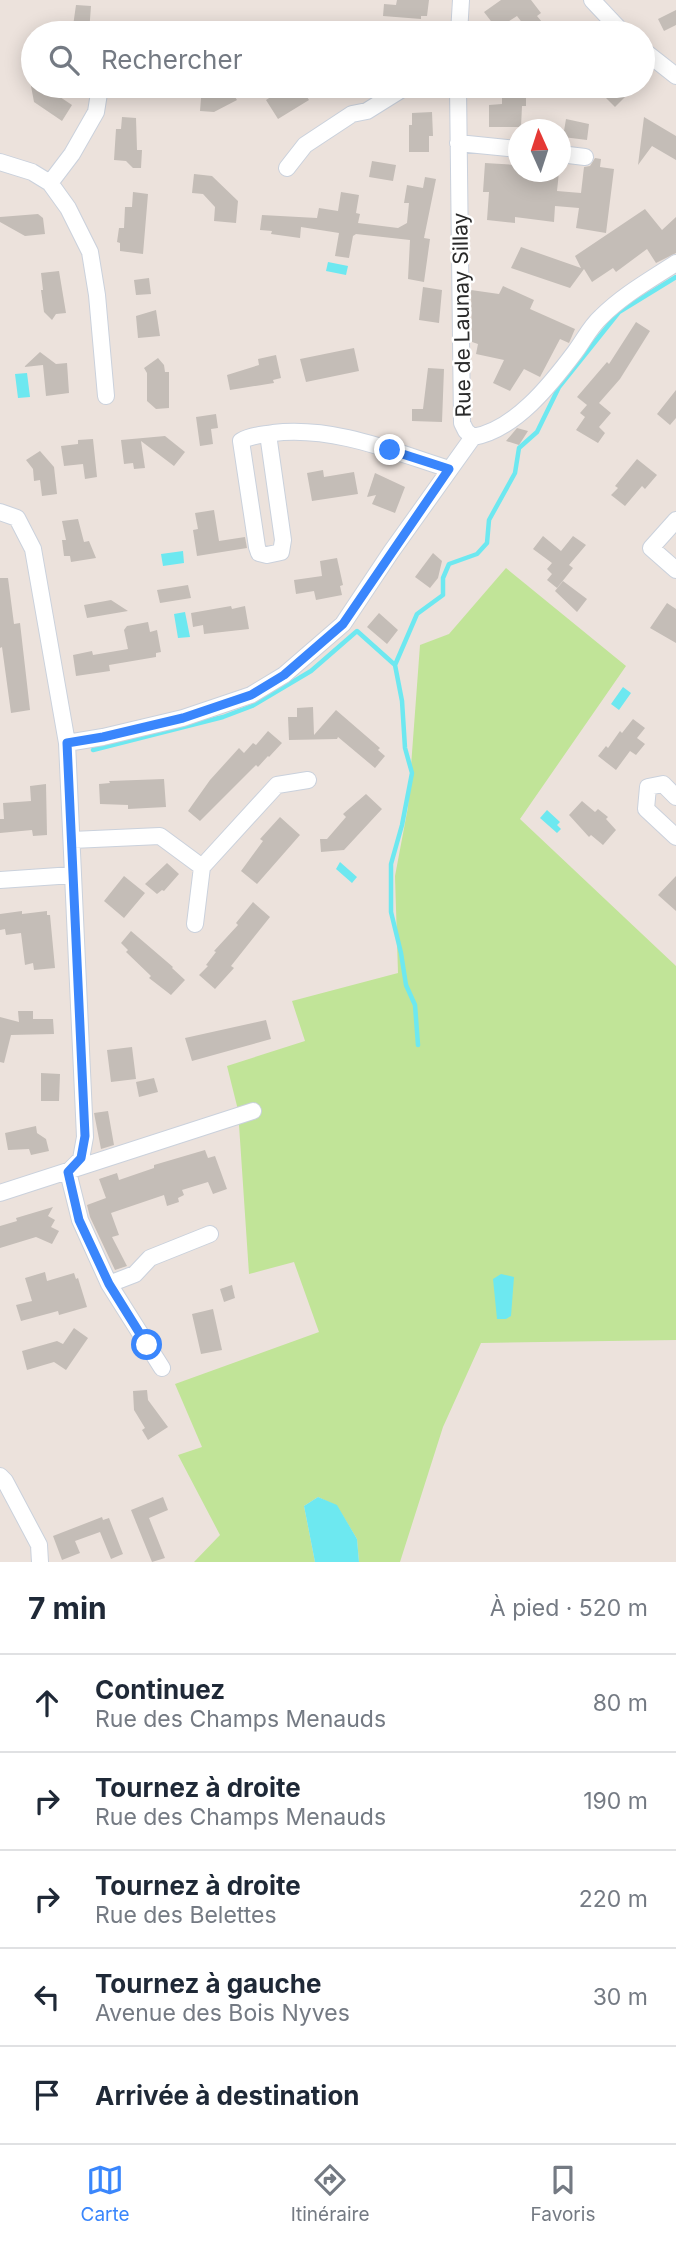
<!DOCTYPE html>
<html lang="fr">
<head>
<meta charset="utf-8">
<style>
  :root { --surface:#fff; --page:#f6f6f7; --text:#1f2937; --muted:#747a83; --line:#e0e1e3; --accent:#3a86fc }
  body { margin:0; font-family:Inter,sans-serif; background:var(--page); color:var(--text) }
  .compass { position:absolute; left:508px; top:119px; width:63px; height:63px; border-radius:50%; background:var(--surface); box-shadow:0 4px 18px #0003; rotate:357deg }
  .stop { position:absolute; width:21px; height:21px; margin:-16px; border:5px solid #3a86fc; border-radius:50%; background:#fff }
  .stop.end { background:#3a86fc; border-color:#fff; box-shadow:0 2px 7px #0008 }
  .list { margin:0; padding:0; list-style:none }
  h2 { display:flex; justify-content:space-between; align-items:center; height:91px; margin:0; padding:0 28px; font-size:30px }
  h2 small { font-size:23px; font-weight:400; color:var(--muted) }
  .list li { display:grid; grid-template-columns:46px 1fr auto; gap:21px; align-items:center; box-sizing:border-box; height:98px; padding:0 28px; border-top:2px solid var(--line) }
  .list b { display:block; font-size:26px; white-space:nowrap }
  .list p { margin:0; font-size:23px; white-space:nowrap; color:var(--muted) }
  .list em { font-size:23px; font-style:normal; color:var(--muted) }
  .icon { flex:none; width:38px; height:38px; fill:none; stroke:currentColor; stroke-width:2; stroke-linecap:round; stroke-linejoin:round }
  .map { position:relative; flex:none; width:676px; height:1562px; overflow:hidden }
  .search { position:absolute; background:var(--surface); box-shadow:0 4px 18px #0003; left:21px; right:21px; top:21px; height:77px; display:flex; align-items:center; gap:18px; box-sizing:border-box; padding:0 24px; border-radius:38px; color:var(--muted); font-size:26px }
  .sheet { height:581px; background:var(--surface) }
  nav { display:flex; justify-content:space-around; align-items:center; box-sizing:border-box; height:98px; border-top:2px solid var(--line); background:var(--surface); font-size:19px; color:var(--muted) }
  nav a { display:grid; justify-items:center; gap:4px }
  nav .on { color:var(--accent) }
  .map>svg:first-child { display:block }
  .green { fill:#c1e498 }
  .water { fill:#6de8f0 }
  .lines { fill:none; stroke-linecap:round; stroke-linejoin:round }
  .stream { stroke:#6de8f0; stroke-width:4.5 }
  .building { fill:#c4bdb7 }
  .minor-casing { stroke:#cad1dc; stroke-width:18 }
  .minor { stroke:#fff; stroke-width:16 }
  .route { stroke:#3a86fc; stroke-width:9 }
  .labels { text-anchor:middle; stroke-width:5; stroke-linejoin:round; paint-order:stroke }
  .street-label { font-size:21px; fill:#2a2a2a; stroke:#fff }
</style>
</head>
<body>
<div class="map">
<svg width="676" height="1562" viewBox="0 0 676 1562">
  <rect width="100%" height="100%" fill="#ece2dc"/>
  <!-- green -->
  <path class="green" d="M506 568 626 666 520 819 676 966V1340L481 1343 443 1427 400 1562H359L357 1539 337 1506 318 1497 304 1506 315 1562H194L220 1535 178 1455 202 1447 175 1384 319 1332 294 1262 249 1274 238 1110 227 1066 305 1041 292 1001 398 973 395 876 408 807 420 645 449 634Z"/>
  <!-- water -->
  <path class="water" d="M328 262 348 266 346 275 326 271Z
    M27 373 30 397 18 398 15 374Z
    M183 551 184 563 163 566 161 554Z
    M185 612 190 637 178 638 174 614Z
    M623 687 631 693 619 710 611 704Z
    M547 810 560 822 557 825 561 829 557 833 540 818Z
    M340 862 357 877 352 883 336 869Z
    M501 1274 514 1277 511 1316 506 1319H497L493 1279Z
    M318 1497 337 1505 357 1539 359 1562H315L304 1506Z"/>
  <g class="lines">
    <!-- stream -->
    <path class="stream" d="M395 665 402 701 405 748 412 773 402 825 391 864V912L401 953 406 985 415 1005 418 1045
      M93 750 223 717 252 706 311 671 357 631 395 665 417 614 443 595V578L449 564 477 554 487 543 489 520 515 473 519 448 537 432 559 387 619 312 676 277"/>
  </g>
  <!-- building -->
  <path class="building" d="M397 0H429L427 16H421V19L383 16 384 4 396 5Z
    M501 0H531L541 13 537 16 551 33H530L517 16 497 29 484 12Z
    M76 5 91 6 89 33H72Z
    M676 10V25L664 31 658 19Z
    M31 86H47L48 89 72 105 62 121 34 102Z
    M202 86H228L237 100 214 112 200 111Z
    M288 86H300L309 100 278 119 266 100Z
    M502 86H526V106H522L521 127H489V105L502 104Z
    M594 86H636L615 107Z
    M432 112 433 136H429V152H409V125H412V113Z
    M122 117 136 118 137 150H142L141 168H133L126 161 114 160 116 129H121Z
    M644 117 676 136V160L652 146 638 165Z
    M566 119 589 124 587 140 563 137Z
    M595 158 601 159 600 167 614 169 606 233 576 228 579 208 555 206 554 222 515 217V223L487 220 489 192H483L485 163 518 165 517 172H559L557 191 581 193 584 167 590 166Z
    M372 161 396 165 393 181 369 177Z
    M194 174 212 176 238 201 236 223 214 221 215 207 203 194 192 193Z
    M425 177 436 179 424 238 430 239 424 282 408 279 410 240 356 234 353 236 349 258 335 256 339 233 301 227 300 238 271 234 272 231 260 230 262 215 317 218 319 208 338 211 341 192 359 195 356 213 360 214 358 223 398 228 407 223 409 203H404L407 185 423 188Z
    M133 192 148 194 143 254 120 251V243L117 242 119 228H124L125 207H132Z
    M645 209 662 230 676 217V253L656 263 647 249 616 272 613 268 592 282 584 269 570 288 511 268 521 247 581 268 575 256Z
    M38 214 43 218 45 234 25 236 0 222V217Z
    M59 271 66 313 56 314 52 320 44 312 41 290H43L41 273Z
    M149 278 151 294 136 295 134 280Z
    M503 286 534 300 530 309 575 329 569 343 560 339 540 377 524 369 510 391 493 383 504 360 476 354 478 344 472 342 471 290 499 294Z
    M423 287 442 290 439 323 419 320Z
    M156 310 160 336 138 338 136 316Z
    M636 322 650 331 620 379 599 403 611 413 599 427 605 433 598 443 576 430 585 417 580 413 587 405 577 397 607 362 609 364Z
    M354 348 359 371 306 382 300 359Z
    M40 352 56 364 67 363 69 393 46 396 43 365 24 367Z
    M276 355 281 378 273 380 274 383 230 390 227 375 259 365 258 359Z
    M158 358 164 365 165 372H169V408L156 409 147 401V373L144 368Z
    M428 368 444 369 442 422 412 421V409H423Z
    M676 390V418L670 425 657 414Z
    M216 414 218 428 211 429 213 444 200 446 196 417Z
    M517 428 528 431 519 445 506 441Z
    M165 436 185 452 174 466 141 441 145 468 134 469 133 463 124 464 121 440Z
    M93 439 97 477 85 479 83 464 64 466 61 446 78 444V440Z
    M40 451 54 467 57 494 42 496 40 480 34 481 33 469 26 460Z
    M637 459 657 475 645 489 642 486 625 506 611 495 618 488 615 486Z
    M323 470 324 477 354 472 358 494 312 501 307 473Z
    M375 473 405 487 395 513 372 504 376 495 367 497Z
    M214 510 219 541 245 537 247 548 197 556 193 530 198 529 195 513Z
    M78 519 84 542 89 541 96 558 71 562 70 556H64L62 540H66L62 521Z
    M543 536 561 551 573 536 586 545 569 565 573 568 557 588 547 580 552 574 547 569 552 563 533 549Z
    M433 553 442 561 438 578 430 588 415 577Z
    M337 558 343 585 340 586 342 595 316 600 314 591 296 594 294 580 322 576 320 561Z
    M0 578H8L14 624 20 623 30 710 11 713 2 647 0 648Z
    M563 581 587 599 577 612 555 591Z
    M188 585 191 598 160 603 157 590Z
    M111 600 128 611 87 618 84 605Z
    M667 603 676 609V643L650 628Z
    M231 606 232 609 245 606 249 629 204 634 203 625 193 627 191 613Z
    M379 613 398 630 387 644 367 627Z
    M148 622 150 632 157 630 161 652 156 653V657L109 665 110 671 76 676 73 655 92 651 93 655 128 649 124 630 127 626Z
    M313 707 314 735 336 710 380 748 378 750 385 756 375 768 338 737 337 739 289 740 288 717H297V708Z
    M633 719 645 728 637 738 645 744 636 755 630 751 616 770 598 756 606 746 608 748 620 731 622 733Z
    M268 731 282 743 269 757 268 756 258 767 256 765 200 821 188 811 210 780 239 748 244 753 253 743 256 745Z
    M164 779 166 807 128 809V805L100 804 99 784 110 783 109 781Z
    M46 784 47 835 33 836 32 830 0 833V819H4L3 803 31 801 30 786Z
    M366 794 382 809 344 850 321 852 320 839H327L346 817 343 814Z
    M582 801 595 812 598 809 608 817 606 819 616 830 603 845 591 835 589 837 569 815Z
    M280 817 300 835 257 884 241 871 263 841 260 839Z
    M167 863 179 874 164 891 162 890 157 894 145 884Z
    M124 876 145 893 124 918 104 901Z
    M676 876V911L658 895Z
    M253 902 270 917 231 966 234 968 215 989 199 975 208 966 206 965 216 952 214 951 238 925 236 923Z
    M22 911V914L47 911V915H50L55 968 34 970 33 963 25 965 21 933 6 935 5 929 0 930V914Z
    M131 931 173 967 172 968 185 980 171 995 149 978 151 976 126 952 128 950 121 943Z
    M18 1011H33V1019H53L54 1034 11 1035 4 1063 0 1062V1017L19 1022Z
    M266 1020 271 1039 192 1061 185 1038Z
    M132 1047 136 1079 111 1082 107 1050Z
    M41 1073 60 1074 59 1101H41Z
    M154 1078 158 1092 139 1097 136 1082Z
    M108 1111 114 1145 101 1149 94 1113Z
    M36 1126 37 1133 46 1139 49 1151 31 1155 29 1149 8 1150 5 1133Z
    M205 1150 208 1158 215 1156 227 1189 213 1194 208 1182 182 1190 184 1195 178 1198 179 1202 167 1206 164 1195 111 1213 119 1235 112 1237 127 1266 115 1270 90 1217 87 1205 106 1198 99 1179 117 1173 119 1180 154 1168V1165Z
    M53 1207 48 1216 55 1220 51 1227 59 1231 52 1244 36 1237 0 1248V1226L17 1221 16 1218Z
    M45 1272 47 1281 74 1273 76 1279 78 1278 87 1307 59 1315 58 1311 21 1321 16 1305 32 1301 25 1278Z
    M232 1285 235 1298 224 1302 220 1289Z
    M213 1309 222 1350 201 1354 192 1314Z
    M74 1328 88 1338 66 1370 54 1362 27 1370 22 1351 57 1341 63 1344Z
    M147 1390 148 1400 168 1427 148 1440 142 1430 145 1428 134 1410 133 1391Z
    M163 1497 168 1510 149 1518 165 1558 152 1562 131 1510Z
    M102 1517 103 1520 109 1518 123 1554 111 1559 100 1532 75 1541 80 1553 62 1560 53 1536Z"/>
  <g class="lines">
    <!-- minor casing -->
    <g class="minor-casing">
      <path id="minor" d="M592 0 623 33
        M459 33 461 0
        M643 50 676 76
        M458 86 462 423 466 431 473 437
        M458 143 518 149
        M560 154 585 157
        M0 162 32 172 50 183 68 208 90 252 97 295 106 396
        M287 168 305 145 352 114 367 111 407 86
        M50 183 72 154 96 112 100 87
        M268 434 283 540 281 552 267 555 259 553 257 547 241 441C251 435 262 435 273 433 334 426 392 451 449 469
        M473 437C515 430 551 384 575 352 584 340 590 327 601 317 623 295 650 280 676 263
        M0 512 17 518 33 549 67 743 85 1137 81 1159 68 1172
        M676 520 651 548 676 570
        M67 743 103 737 183 718 251 695 284 675 343 624 391 552 473 437
        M676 797 663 784 648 787 646 809 676 837
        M72 840 160 836 202 867 195 924
        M202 867 277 785 308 780
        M0 880 73 875
        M68 1172 80 1220 109 1284 162 1368
        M0 1193 253 1111
        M109 1284 135 1274 150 1258 210 1234
        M0 1476 5 1481 39 1545 40 1562"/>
    </g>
    <!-- minor -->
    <use href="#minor" class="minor"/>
  </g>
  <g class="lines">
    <!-- route -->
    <path class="route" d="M147 1345 109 1284 79 1220 68 1172 81 1158 85 1136 67 743 103 737 183 718 251 695 284 675 343 624 449 469 390 450"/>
  </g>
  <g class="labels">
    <!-- street labels -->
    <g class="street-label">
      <text transform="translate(462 315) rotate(-91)" y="7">Rue de Launay Sillay</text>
    </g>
  </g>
</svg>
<svg class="compass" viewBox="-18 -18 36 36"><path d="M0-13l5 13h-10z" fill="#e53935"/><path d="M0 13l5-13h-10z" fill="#747a83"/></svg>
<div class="stop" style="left:147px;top:1345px"></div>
<div class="stop end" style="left:390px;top:450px"></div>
<div class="search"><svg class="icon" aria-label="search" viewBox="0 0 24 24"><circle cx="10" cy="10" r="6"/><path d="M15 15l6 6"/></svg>Rechercher</div>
</div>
<section class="sheet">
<h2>7 min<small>À pied · 520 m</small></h2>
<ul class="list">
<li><svg class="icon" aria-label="ahead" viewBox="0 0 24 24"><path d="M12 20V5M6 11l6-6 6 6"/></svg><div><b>Continuez</b><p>Rue des Champs Menauds</p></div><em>80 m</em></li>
<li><svg class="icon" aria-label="right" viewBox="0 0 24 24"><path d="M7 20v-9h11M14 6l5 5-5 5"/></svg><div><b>Tournez à droite</b><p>Rue des Champs Menauds</p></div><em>190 m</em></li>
<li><svg class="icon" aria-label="right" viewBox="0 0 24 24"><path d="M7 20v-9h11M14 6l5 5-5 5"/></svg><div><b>Tournez à droite</b><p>Rue des Belettes</p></div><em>220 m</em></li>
<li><svg class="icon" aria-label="left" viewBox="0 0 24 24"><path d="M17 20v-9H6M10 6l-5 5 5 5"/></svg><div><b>Tournez à gauche</b><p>Avenue des Bois Nyves</p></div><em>30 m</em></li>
<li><svg class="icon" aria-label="arrive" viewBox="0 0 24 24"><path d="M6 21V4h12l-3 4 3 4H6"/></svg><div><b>Arrivée à destination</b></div></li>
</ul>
</section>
<nav>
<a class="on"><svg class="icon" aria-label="map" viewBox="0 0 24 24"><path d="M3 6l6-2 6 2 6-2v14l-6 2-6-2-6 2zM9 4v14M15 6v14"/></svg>Carte</a>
<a><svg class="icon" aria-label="directions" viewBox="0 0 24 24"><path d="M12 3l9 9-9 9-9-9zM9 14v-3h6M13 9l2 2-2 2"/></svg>Itinéraire</a>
<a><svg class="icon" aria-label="saved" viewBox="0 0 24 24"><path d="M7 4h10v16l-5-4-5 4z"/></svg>Favoris</a>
</nav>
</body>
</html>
